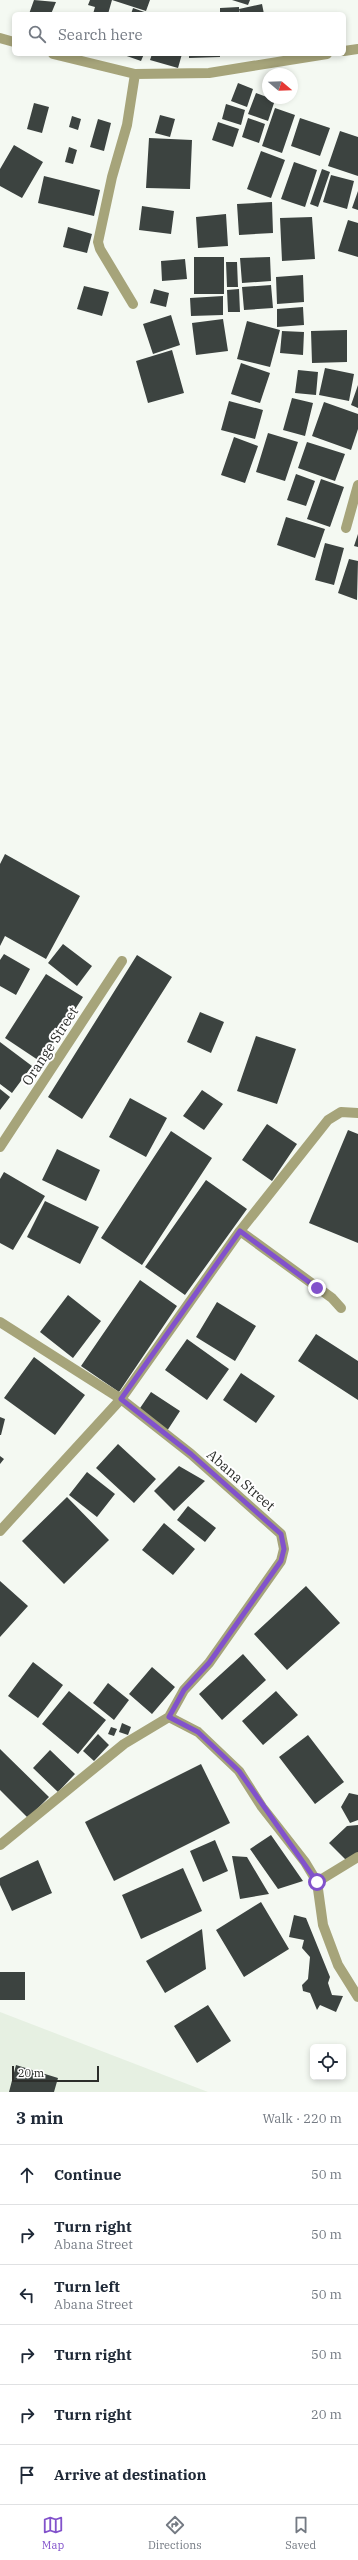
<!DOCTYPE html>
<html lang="en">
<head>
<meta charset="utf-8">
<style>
  :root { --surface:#fff; --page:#f6f6f7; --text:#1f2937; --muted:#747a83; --line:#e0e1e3; --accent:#8252cb }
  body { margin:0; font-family:"IBM Plex Serif",serif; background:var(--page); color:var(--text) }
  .controls { position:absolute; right:12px; bottom:12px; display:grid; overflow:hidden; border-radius:6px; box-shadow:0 2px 6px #0003 }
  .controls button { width:36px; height:36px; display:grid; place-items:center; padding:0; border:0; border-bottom:1px solid var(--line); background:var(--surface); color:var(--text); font:20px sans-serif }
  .compass { position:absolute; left:262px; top:68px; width:36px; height:36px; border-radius:50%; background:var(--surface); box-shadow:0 2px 6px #0003; rotate:109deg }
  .scale { position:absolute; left:12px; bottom:10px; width:87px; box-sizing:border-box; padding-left:4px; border:2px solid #2c2e2b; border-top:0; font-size:11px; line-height:14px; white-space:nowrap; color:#2c2e2b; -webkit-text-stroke:3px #fff; paint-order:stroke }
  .stop { position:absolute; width:12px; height:12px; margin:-9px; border:3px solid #8252cb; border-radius:50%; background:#fff }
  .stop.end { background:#8252cb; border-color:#fff; box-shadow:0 1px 4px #0008 }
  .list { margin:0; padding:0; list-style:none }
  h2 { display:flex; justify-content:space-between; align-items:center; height:52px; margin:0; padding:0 16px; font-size:17px }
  h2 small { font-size:13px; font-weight:400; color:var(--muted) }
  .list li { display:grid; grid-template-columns:26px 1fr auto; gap:12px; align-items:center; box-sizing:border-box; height:60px; padding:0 16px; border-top:1px solid var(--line) }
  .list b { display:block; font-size:15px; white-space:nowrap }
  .list p { margin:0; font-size:13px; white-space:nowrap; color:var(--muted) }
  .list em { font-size:13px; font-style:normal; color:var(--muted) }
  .icon { flex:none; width:22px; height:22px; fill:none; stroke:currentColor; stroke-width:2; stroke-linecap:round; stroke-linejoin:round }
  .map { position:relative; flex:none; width:358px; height:2092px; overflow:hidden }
  .search { position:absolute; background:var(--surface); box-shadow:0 2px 6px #0003; left:12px; right:12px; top:12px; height:44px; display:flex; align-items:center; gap:10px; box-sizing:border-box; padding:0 14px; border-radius:6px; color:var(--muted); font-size:15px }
  .sheet { height:412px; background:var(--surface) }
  nav { display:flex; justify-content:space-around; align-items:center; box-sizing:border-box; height:56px; border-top:1px solid var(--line); background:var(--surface); font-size:11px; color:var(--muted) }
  nav a { display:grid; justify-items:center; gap:2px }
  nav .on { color:var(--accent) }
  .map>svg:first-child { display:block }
  .built { fill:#e6f0e2 }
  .building { fill:#3c4340 }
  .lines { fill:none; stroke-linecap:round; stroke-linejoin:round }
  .minor { stroke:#a6a47a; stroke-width:10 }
  .route { stroke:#8252cb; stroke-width:5 }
  .labels { text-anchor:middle; stroke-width:4; stroke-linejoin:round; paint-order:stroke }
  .street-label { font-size:14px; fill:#2c2e2b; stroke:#fff }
</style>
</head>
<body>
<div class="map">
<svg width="358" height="2092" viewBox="0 0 358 2092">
  <rect width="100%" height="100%" fill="#f4f9f2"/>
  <!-- built -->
  <path class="built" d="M0 2012 208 2092H0Z"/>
  <!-- building -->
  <path class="building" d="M34 0 56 2 51 14H29Z
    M90 0H150L146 11 112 0 108 14H93L95 7 88 5Z
    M232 0H250L248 5Z
    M262 4 264 14H240L239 9Z
    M239 7V14H220V8Z
    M133 8 150 14H131Z
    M121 54H144L141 61Z
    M152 54H182L178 68 150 60Z
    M189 54H220V57L189 58Z
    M238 83 253 89 247 107 231 101Z
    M256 93 275 100 268 121 248 114Z
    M34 103 49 107 42 133 27 129Z
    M226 104 245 110 241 125 222 119Z
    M275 108 295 115 282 153 262 146Z
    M160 115 175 119 170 137 155 133Z
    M72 116 81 119 78 130 69 127Z
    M248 118 265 124 259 143 242 137Z
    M300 118 330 128 320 156 291 146Z
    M98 119 111 123 104 151 90 147Z
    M218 122 239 129 233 147 212 140Z
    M340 131 358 137V176L328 166Z
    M149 138 192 140 190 189 146 188Z
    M14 145 43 162 22 198 0 186V169Z
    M69 147 77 150 73 164 65 162Z
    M261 151 285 160 271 198 247 189Z
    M294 162 317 170 305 207 281 199Z
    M322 169 330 172 318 207 310 204Z
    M331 175 354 181 347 209 323 202Z
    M44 176 100 190 94 216 38 203Z
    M358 191V210L352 208Z
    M272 202 273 233 239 235 237 204Z
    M142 206 174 211 171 234 139 230Z
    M226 214 228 246 198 248 196 217Z
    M312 217 315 259 282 261 280 218Z
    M348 220 358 223V257L338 251Z
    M68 227 92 234 87 253 63 247Z
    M194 257H224V294H194Z
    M270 257 271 281 242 283 240 258Z
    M185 259 187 279 162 281 161 261Z
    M226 262H237L238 287H227Z
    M303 275 304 302 277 304 276 277Z
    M271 285 273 308 244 310 242 287Z
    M84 286 109 292 102 316 77 309Z
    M154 289 169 293 166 307 150 303Z
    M239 289 240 312H228L227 290Z
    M223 296V315L191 316 190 298Z
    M303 307 304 325 277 327V309Z
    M171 315 180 345 153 354 143 324Z
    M223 319 228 351 196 355 192 323Z
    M247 321 280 330 270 367 237 359Z
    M347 330V362L312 363 311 331Z
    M282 331 304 332 303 355 280 353Z
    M172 350 184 393 148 403 136 361Z
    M241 363 270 373 260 403 231 394Z
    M325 368 354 374 349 401 319 395Z
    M298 370 318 372 316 395 295 393Z
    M358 385V408L351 405Z
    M292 398 313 403 305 436 283 430Z
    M229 401 263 410 255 439 221 430Z
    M324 402 358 414V429L351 450 312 436Z
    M268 433 298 442 285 481 256 472Z
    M234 437 258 446 245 483 221 475Z
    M307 442 345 454 335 481 298 468Z
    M296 474 315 481 306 506 287 500Z
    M321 479 344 487 330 527 307 519Z
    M286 517 325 529 315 558 277 545Z
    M358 534V547L354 546Z
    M325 543 344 548 334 585 315 580Z
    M349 559 358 561 357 600 338 593Z
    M5 854 80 896 46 959 5 936 0 946V864Z
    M63 944 92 966 77 986 48 963Z
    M4 954 30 969 16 995 0 986V960Z
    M137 955 172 977 82 1119 48 1097Z
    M46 974 83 997 41 1062 5 1038Z
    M200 1012 224 1022 211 1053 187 1042Z
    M256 1036 296 1049 277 1104 237 1091Z
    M0 1042 32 1066 12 1093 0 1084Z
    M0 1089 10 1097 0 1110Z
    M202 1090 223 1104 204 1130 183 1116Z
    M130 1098 167 1118 146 1157 109 1137Z
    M267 1124 297 1144 272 1181 242 1160Z
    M348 1130 358 1134V1243L309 1223Z
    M171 1131 212 1158 142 1265 101 1238Z
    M57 1149 100 1170 86 1201 42 1180Z
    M4 1172 45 1196 13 1250 0 1243V1179Z
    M206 1180 247 1209 185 1295 145 1267Z
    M45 1201 99 1227 80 1264 27 1237Z
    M140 1280 177 1306 119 1392 81 1366Z
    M68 1295 101 1321 73 1358 40 1332Z
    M217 1302 256 1326 235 1361 196 1337Z
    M316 1334 358 1361V1400L298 1361Z
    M187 1339 229 1369 207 1400 165 1370Z
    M34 1357 85 1395 55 1435 4 1398Z
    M241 1373 275 1396 256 1423 223 1400Z
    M151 1392 180 1411 167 1431 138 1411Z
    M0 1417 5 1419 1 1435H0Z
    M118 1444 156 1479 134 1503 96 1468Z
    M0 1456 4 1459 0 1464Z
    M179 1466 205 1481 174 1511 154 1491Z
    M87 1472 115 1494 97 1517 69 1495Z
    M67 1497 109 1540 64 1584 22 1541Z
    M188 1506 216 1528 205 1542 177 1520Z
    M164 1523 195 1549 173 1575 142 1550Z
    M0 1581 28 1606 0 1637Z
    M306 1586 340 1623 287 1670 254 1634Z
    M243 1654 266 1680 222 1720 199 1694Z
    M33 1662 63 1685 38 1718 8 1696Z
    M152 1667 175 1687 152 1714 129 1694Z
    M108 1683 129 1700 114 1720 93 1703Z
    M69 1691 106 1720 78 1754 42 1724Z
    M276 1691 298 1715 263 1745 242 1721Z
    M122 1723 131 1727 128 1735 119 1732Z
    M111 1727 117 1729 114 1736 108 1734Z
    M98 1734 109 1745 94 1761 83 1751Z
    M308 1735 344 1782 315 1804 279 1757Z
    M0 1749 49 1797 28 1818 0 1790Z
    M50 1750 75 1774 58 1792 33 1768Z
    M201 1764 230 1823 114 1881 85 1822Z
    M349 1793 358 1795V1820L350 1823 341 1807Z
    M358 1825V1853L348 1862 329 1843 347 1826Z
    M271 1835 303 1881 278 1889 250 1849Z
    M215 1840 228 1871 203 1882 190 1851Z
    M232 1856 247 1857 269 1894 240 1899Z
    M38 1860 52 1893 12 1911 0 1885V1878Z
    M183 1868 202 1911 141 1939 122 1895Z
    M261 1902 289 1949 244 1977 216 1930Z
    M294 1915 306 1918 330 1977 328 1983 332 1995 343 1996 336 2012 320 2005 317 2010 310 1993 303 1991 302 1985 308 1979 310 1957 302 1948 304 1940 289 1937Z
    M202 1929 206 1969 165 1993 146 1961Z
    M0 1972H25V2000H0Z
    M208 2005 231 2041 197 2063 174 2026Z
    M16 2065 58 2078 54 2092H9Z"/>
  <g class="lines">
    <!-- minor -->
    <path class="minor" d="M0 38 14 42
      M344 51 358 49
      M53 54 135 74 209 73 327 54
      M133 304 100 249 98 242 112 177 127 125 135 74
      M346 528 358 485
      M0 1147 122 961
      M240 1231 332 1298 341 1308
      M0 1322 121 1399 191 1454 281 1534 284 1549 281 1561 209 1663 184 1690 169 1717
      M0 1531 121 1399 240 1231 328 1120 341 1112 358 1113
      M0 1845 124 1744 169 1717 198 1732 239 1771 262 1807 305 1862 317 1882 323 1925 338 1965 358 1997
      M317 1882 358 1857"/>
  </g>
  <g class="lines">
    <!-- route -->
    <path class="route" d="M317 1288 240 1231 121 1399 191 1454 281 1534 284 1549 281 1561 209 1663 184 1690 169 1717 198 1732 239 1771 317 1882"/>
  </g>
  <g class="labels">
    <!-- street labels -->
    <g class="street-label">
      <text transform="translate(50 1046) rotate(-57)" y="5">Orange Street</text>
      <text transform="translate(241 1480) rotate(41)" y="5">Abana Street</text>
    </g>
  </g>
</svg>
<div class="controls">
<button><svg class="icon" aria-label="locate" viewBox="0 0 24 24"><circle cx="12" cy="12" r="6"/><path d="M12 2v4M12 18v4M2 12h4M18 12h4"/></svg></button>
</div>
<svg class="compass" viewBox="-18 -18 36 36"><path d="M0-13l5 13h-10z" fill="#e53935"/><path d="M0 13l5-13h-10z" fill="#747a83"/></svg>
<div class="scale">20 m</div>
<div class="stop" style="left:317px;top:1882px"></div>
<div class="stop end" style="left:317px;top:1288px"></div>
<div class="search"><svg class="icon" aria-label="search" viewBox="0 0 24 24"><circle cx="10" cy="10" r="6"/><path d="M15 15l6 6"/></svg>Search here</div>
</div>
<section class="sheet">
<h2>3 min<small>Walk · 220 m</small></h2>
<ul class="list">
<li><svg class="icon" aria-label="ahead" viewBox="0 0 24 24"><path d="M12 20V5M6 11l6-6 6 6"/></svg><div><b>Continue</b></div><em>50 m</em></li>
<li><svg class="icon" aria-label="right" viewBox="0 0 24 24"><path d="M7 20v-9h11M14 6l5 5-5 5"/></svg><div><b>Turn right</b><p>Abana Street</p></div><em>50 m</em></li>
<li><svg class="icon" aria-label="left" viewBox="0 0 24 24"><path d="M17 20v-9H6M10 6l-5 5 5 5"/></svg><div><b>Turn left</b><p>Abana Street</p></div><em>50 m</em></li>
<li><svg class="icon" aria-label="right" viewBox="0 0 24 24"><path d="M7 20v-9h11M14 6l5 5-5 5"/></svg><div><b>Turn right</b></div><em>50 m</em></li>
<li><svg class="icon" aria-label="right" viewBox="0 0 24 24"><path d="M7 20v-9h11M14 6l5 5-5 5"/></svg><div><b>Turn right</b></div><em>20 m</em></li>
<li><svg class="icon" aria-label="arrive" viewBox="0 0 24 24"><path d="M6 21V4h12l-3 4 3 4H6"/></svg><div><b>Arrive at destination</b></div></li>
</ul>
</section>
<nav>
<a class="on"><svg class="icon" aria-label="map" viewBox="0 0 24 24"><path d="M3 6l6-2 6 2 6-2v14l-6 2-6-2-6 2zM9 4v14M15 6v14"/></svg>Map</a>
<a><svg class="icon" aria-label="directions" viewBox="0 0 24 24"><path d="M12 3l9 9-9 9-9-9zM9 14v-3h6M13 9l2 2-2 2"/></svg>Directions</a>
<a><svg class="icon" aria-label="saved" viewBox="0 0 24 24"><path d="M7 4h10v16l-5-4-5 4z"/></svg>Saved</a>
</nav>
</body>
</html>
